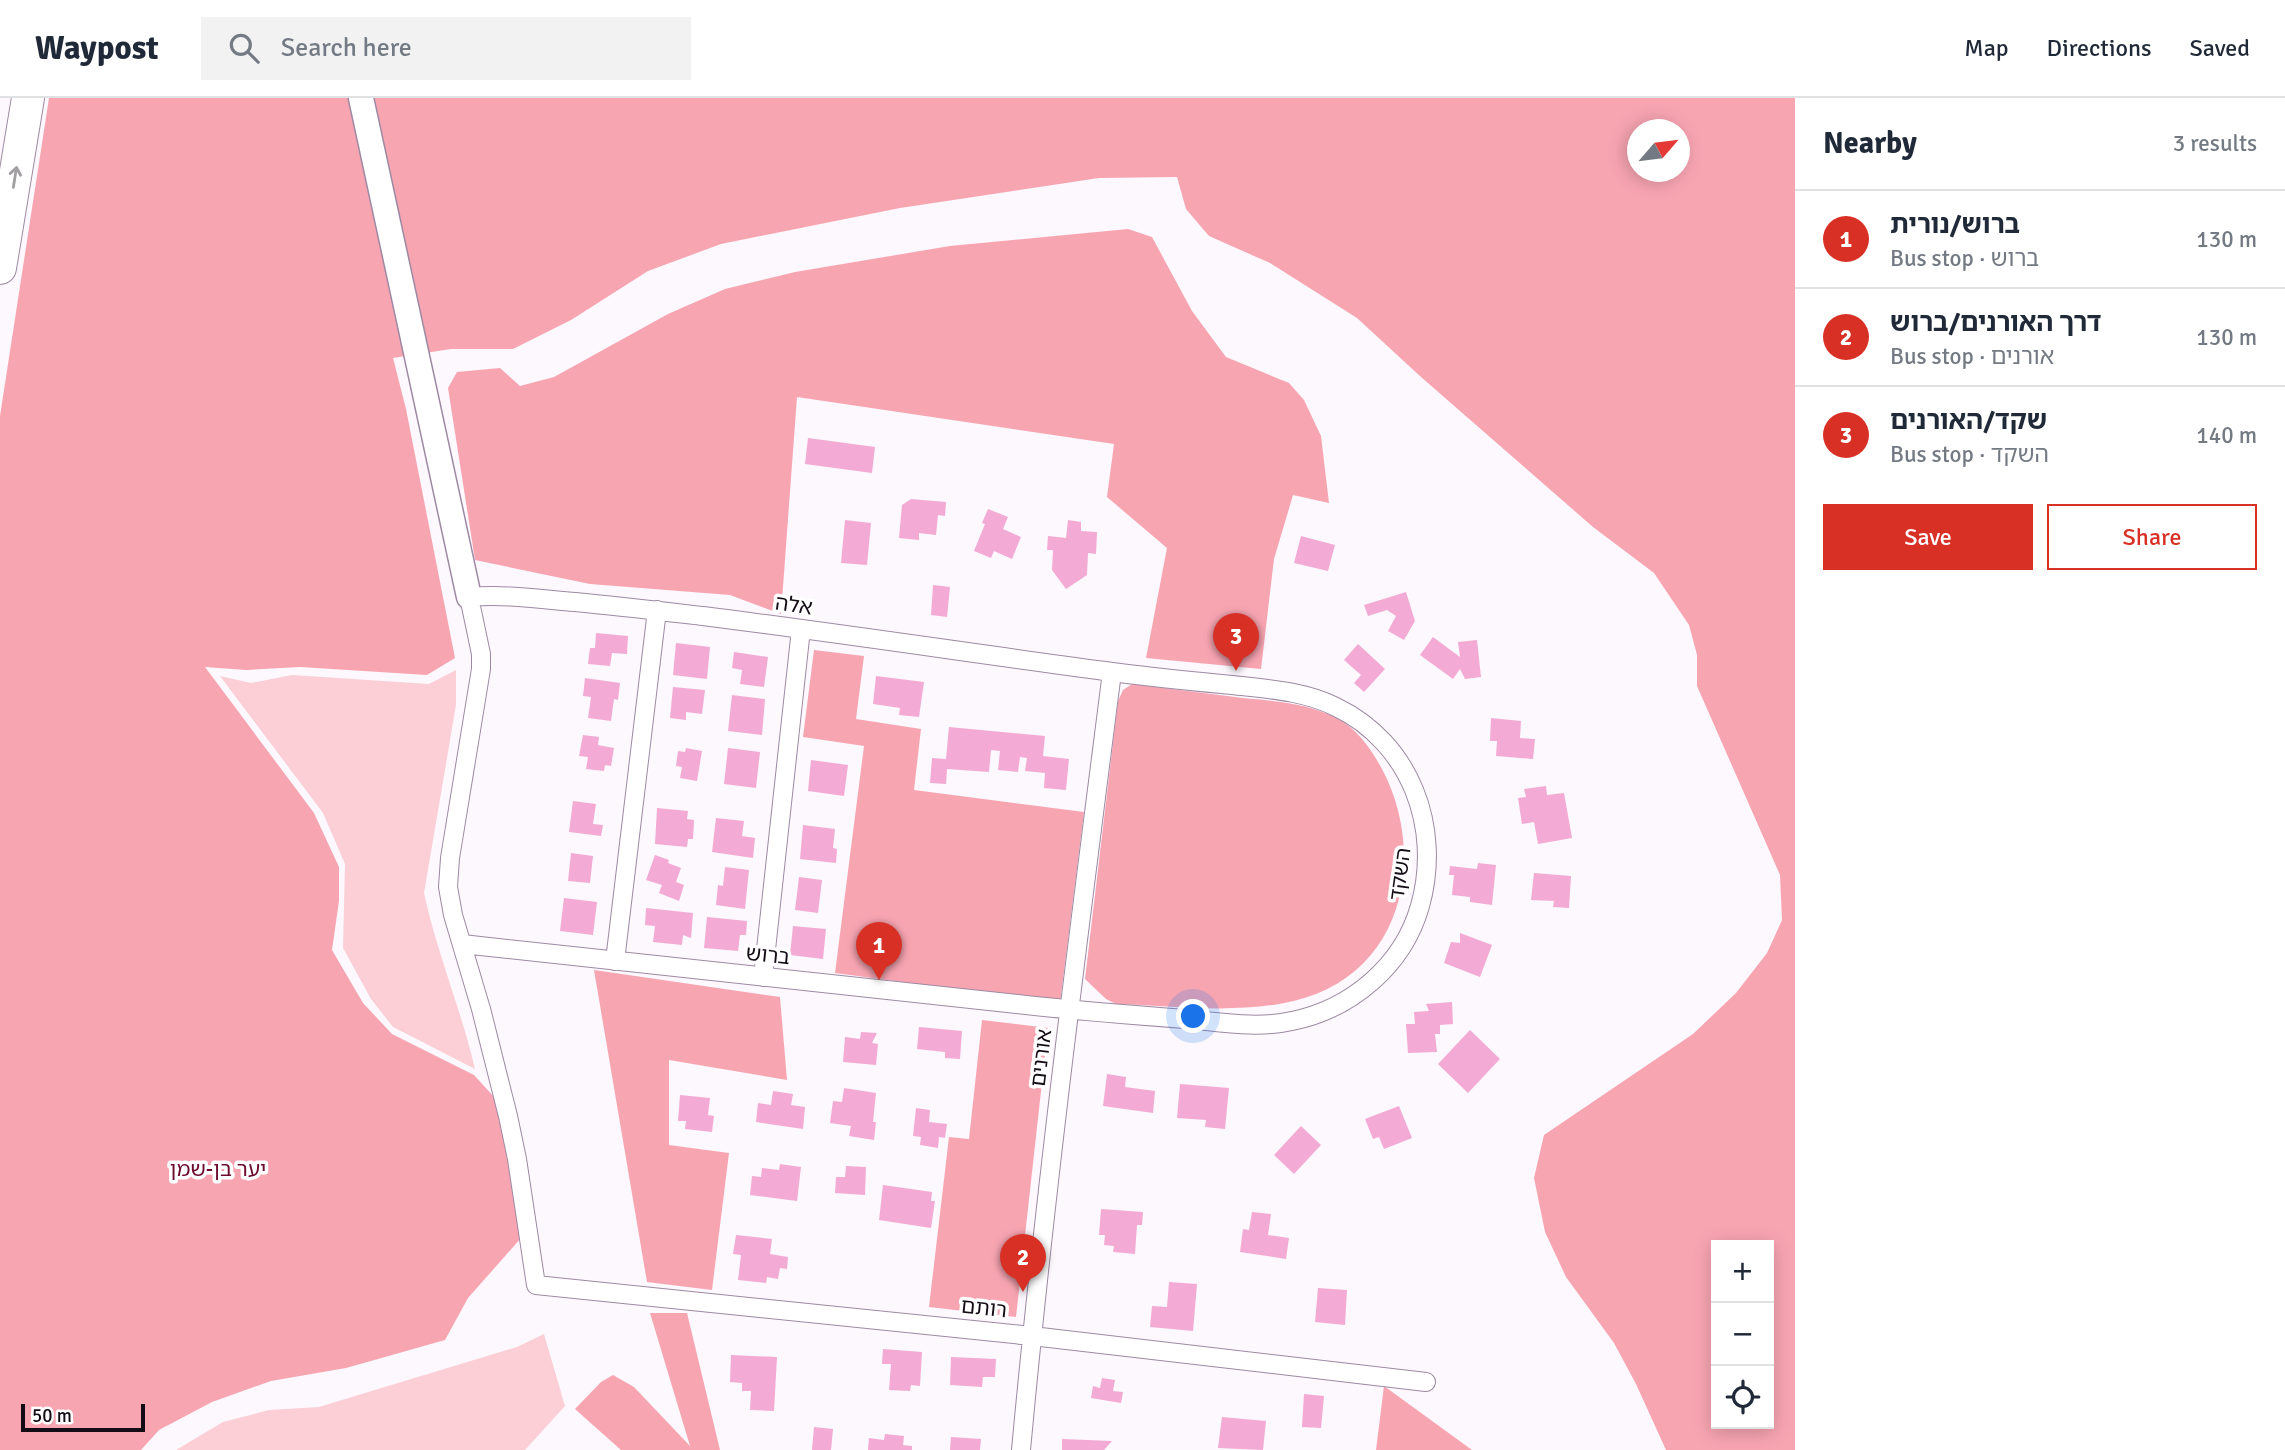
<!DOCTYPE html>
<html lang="en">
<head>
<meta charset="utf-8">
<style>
  :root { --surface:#fff; --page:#f2f2f3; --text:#1f2937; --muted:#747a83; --line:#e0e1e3; --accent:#d93025 }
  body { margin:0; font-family:Signika,"Noto Sans Hebrew",sans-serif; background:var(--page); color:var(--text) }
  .controls { position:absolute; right:21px; bottom:21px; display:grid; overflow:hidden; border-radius:0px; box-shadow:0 4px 18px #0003 }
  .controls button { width:63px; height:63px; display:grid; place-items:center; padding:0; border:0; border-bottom:2px solid var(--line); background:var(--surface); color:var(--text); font:35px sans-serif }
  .compass { position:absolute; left:1627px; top:21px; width:63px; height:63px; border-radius:50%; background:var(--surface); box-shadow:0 4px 18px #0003; rotate:62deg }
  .scale { position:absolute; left:21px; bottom:18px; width:124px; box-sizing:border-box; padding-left:7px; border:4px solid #130c15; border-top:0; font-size:19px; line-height:24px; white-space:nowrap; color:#130c15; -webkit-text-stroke:5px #fff; paint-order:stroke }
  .you { position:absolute; left:1194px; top:919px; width:24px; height:24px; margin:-18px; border:5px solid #fff; border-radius:50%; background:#1a73e8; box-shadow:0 0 0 10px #1a73e833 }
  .badge { display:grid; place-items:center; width:46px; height:46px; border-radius:50%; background:var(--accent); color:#fff; font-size:23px; font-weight:700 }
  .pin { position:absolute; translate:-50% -58px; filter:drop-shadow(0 2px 4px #0008) }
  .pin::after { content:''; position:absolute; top:37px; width:24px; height:21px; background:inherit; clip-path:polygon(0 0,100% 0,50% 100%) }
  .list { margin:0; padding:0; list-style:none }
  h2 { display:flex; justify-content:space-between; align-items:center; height:91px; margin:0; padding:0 28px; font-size:30px }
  h2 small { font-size:23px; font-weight:400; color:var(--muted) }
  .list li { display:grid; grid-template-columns:46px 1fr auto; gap:21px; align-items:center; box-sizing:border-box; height:98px; padding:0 28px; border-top:2px solid var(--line) }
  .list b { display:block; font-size:26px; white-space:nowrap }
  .list p { margin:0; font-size:23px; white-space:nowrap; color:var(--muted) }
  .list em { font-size:23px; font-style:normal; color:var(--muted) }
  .actions { display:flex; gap:14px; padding:21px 28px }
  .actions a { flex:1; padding:16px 0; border:2px solid var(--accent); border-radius:0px; text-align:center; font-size:24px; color:var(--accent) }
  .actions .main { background:var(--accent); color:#fff }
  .icon { flex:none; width:38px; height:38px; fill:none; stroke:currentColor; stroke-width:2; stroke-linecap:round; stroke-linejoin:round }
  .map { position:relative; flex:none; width:1795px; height:1352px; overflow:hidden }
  header { display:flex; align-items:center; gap:42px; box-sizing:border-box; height:98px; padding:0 35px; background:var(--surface); border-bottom:2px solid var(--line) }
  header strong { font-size:33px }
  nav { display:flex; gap:38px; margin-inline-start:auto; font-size:24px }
  .search { width:490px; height:63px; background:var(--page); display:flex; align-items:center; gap:18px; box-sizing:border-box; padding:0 24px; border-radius:0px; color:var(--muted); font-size:26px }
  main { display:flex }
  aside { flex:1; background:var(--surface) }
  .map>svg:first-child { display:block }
  .green { fill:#fbcfd5 }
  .forest { fill:#f8a5b2; fill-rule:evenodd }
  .building { fill:#f3aad5 }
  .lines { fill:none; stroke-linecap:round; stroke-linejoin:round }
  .street-casing { stroke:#9d89a3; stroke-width:20 }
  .secondary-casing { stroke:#9d89a3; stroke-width:27 }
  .highway-casing { stroke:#9d89a3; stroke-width:34 }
  .street { stroke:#fff; stroke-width:18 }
  .secondary { stroke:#fff; stroke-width:24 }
  .highway { stroke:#fff; stroke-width:32 }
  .oneway { stroke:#a19ea1 }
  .labels { text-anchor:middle; stroke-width:7; stroke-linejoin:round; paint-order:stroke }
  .street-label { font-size:21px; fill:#130c15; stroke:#fff }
  .park-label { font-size:21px; fill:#6d0b2c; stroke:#fff }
</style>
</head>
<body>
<header>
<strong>Waypost</strong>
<div class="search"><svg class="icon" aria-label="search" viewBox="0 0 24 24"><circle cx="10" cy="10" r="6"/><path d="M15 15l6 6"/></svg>Search here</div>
<nav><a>Map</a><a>Directions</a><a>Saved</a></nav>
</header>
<main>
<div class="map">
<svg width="1795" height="1352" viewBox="0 0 1795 1352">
  <rect width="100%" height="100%" fill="#fcf8fd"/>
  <!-- green -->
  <path class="green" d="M456 572V607L424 795C437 855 461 911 475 971L393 929 371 901 343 850 345 766 323 715 220 578 251 585 292 577 429 586Z
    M544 1236 565 1308 525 1352H176L223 1324 269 1312 319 1309 517 1249Z"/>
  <!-- forest -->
  <path class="forest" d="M49 0H1795V1352H1666L1636 1286 1614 1245 1566 1179 1545 1134 1534 1080 1544 1037 1693 936 1736 895 1767 855 1782 822 1780 777 1697 588V557L1689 527 1654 475 1593 429 1421 279 1357 220 1270 165 1209 138 1186 111 1177 79 1099 80 900 110 721 146 648 173 571 222 513 251H451L393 260 406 311 455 560 427 577 300 569 246 572 205 569 314 715 339 769V803L332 852 363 905 392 936 474 977 495 1000 501 1018 521 1140 468 1200 445 1242 346 1270 271 1283 212 1304 159 1332 141 1352H0V318ZM1638 32H1680V74H1638ZM1716 1147H1769V1326H1716Z
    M1128 131 1152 139 1192 213 1226 259 1289 285 1304 302 1321 338 1329 405 1293 397 1274 461 1261 571 1146 560 1167 450 1107 399 1114 346 797 299 781 516 730 497 590 486 475 462 448 290 457 274 500 270 520 288 554 279 668 216 725 191 795 174 950 148Z
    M814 552 864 558 856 621 921 631 914 692 1084 714 1060 905 835 875 864 648 803 639Z
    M1132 586C1169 591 1206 595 1243 600 1273 603 1308 605 1336 620 1357 630 1371 651 1382 671 1424 750 1408 860 1316 896 1257 919 1179 908 1116 906L1106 901 1085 881 1118 603 1123 592Z
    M594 872 780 899 787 982 669 962V1047L729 1055 712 1192 647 1184Z
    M982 922 1048 930 1016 1219 929 1209 949 1039 969 1041Z
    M650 1215H687L720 1352H621L575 1311 601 1284 613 1277 634 1289 690 1348Z
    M1384 1288 1472 1352H1376Z"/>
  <!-- building -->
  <path class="building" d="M808 340 875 349 872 375 805 366Z
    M911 401 946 404 945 418 938 417 936 437 919 435V442L899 440 902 407Z
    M988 411 1008 419 1003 431 1021 439 1012 461 994 453 991 460 974 453 985 426 982 425Z
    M845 422 871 425 867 467 841 465Z
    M1068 422 1081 424V433L1097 434 1096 456 1088 455 1087 477 1066 491 1052 472 1053 452H1047L1048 438 1066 440Z
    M1301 438 1335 447 1328 473 1294 465Z
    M933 487 950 489 947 519 931 517Z
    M1406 494 1415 523 1404 542 1388 533 1396 518 1387 512 1368 518 1364 507Z
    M596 535 628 538 627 556 612 555 610 568 588 566 590 550H595Z
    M1433 539 1460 559 1458 544 1477 542 1481 579 1465 581 1460 571 1453 581 1420 557Z
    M676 545 710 549 707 581 673 577Z
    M1358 546 1385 571 1364 594 1354 585 1361 577 1344 562Z
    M734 554 768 559 764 589 740 586 742 572 732 570Z
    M876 578 924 584 919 619 899 617 900 610 873 606Z
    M585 580 620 585 618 602 614 601 611 623 588 620 591 599 583 598Z
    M673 589 705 592 702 616 686 614V622L670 620Z
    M732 597 765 601 762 637 728 633Z
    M1491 620 1521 623 1520 640 1535 641 1533 661 1496 658 1497 643H1490Z
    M949 629 1045 638 1043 658 1069 661 1066 692 1044 690 1045 675 1025 673 1027 660 1020 659 1018 674 998 672 1000 653 991 652 989 674 947 671 946 686 930 685 932 660 946 661Z
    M583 637 599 639 598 647 614 650 611 668 605 667 604 673 586 671 588 659 579 658Z
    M686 650 702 653 697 683 680 680 682 669 676 668 678 653 685 654Z
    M728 650 760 654 756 690 724 686Z
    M811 662 848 667 844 698 808 693Z
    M1546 688 1547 697 1564 695 1572 740 1538 746 1534 724 1522 726 1518 700 1526 699 1524 691Z
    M573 703 596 706 593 726 603 727 601 738 569 734Z
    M657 710 688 713 687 721 694 722 693 741H688L687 749 655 746Z
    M716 720 744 723 742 738 755 740 753 760 712 754Z
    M803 727 835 731 833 750 837 751 836 765 800 761Z
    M571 755 593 758 590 785 568 783Z
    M655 757 669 762 668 765 681 770 676 784 684 787 679 803 659 795 662 787 646 782Z
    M1478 765 1496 767 1492 807 1470 804V799L1452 797 1454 777H1449L1450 768 1477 771Z
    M725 769 749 772 745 811 716 807 718 787 723 788Z
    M1534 775 1571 778 1569 810 1553 809 1554 803 1531 802Z
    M799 779 822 782 818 815 795 812Z
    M564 800 597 804 593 837 560 833Z
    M646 810 693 815 691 840 683 837 682 847 653 844 655 828 645 827Z
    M707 819 747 823 746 837H740L738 853 704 850Z
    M793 828 826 831 823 861 790 857Z
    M1460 835 1492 847 1480 879 1444 865 1451 844 1460 845Z
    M1452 904 1453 926 1440 927V936H1435L1437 954 1408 955 1406 926H1415L1414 914 1429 913 1426 906Z
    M919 929 962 933 960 961 945 960V954L917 951Z
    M1470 932 1500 961 1468 995 1438 966Z
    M861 934 877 935 872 945 878 946 876 967 843 964 845 939 860 941Z
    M1107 976 1126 979 1125 989 1155 993 1153 1015 1103 1008Z
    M1180 986 1229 990 1225 1031 1205 1029 1206 1022 1177 1020Z
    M844 990 876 995 873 1024H876L874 1042 849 1038 851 1028 830 1025 833 1003 842 1004Z
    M773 993 793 996 791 1007 805 1009 803 1031 756 1024 758 1005 771 1007Z
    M680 997 710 1000 708 1017 714 1018 712 1034 685 1031 686 1023H678Z
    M1399 1008 1412 1040 1384 1051 1379 1039 1373 1041 1365 1021Z
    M916 1010 930 1012 929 1024 947 1026 945 1040 939 1039 938 1050 920 1047 921 1039 913 1038Z
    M1301 1028 1321 1047 1294 1076 1274 1057Z
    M780 1066 801 1069 797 1103 750 1097 752 1078 761 1079 762 1070 779 1072Z
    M846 1068 866 1069 865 1097 835 1095 836 1079H845Z
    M883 1087 932 1094 931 1103H935L931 1130 879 1122Z
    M1101 1111 1143 1114 1142 1127H1137L1135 1156 1113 1154 1114 1148 1104 1147 1105 1137H1099Z
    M1252 1114 1271 1116 1268 1137 1289 1140 1286 1161 1240 1154 1243 1131 1249 1132Z
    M736 1137 772 1141 770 1156 788 1159 787 1171 780 1170 778 1181 767 1179 766 1185 738 1182 741 1157 733 1156Z
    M1169 1184 1197 1186 1193 1233 1150 1229 1152 1208 1167 1209Z
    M1318 1190 1347 1192 1345 1227 1315 1224Z
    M883 1251 922 1254 920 1288 911 1287 910 1293 889 1292 891 1266H882Z
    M731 1257 777 1259 774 1313 750 1312 751 1293H742V1285L730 1284Z
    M951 1259 996 1261 995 1279H983L982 1289 950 1287Z
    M1102 1280 1115 1282 1113 1293 1123 1294 1121 1305 1091 1300 1093 1288 1100 1290Z
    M1304 1296 1324 1298 1321 1330 1302 1329Z
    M1222 1319 1266 1323 1263 1352 1218 1350Z
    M814 1329 833 1331 831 1352H812Z
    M885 1336 904 1338 903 1347 912 1348V1352H868L869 1340 884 1342Z
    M951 1339 981 1341 980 1352H950Z
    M1062 1341 1112 1343 1104 1352H1062Z"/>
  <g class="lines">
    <!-- street casing -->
    <g class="street-casing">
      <path id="street" d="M462 846C650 867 838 887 1026 907 1079 913 1132 917 1185 921 1220 924 1257 931 1292 923 1351 911 1403 868 1420 808 1442 730 1411 645 1336 609 1305 593 1267 591 1232 587 1190 583 1147 579 1105 573 971 555 837 535 703 518 660 513 618 508 575 504 539 501 504 496 469 499L481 556V571L450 760 448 789 453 817 481 911 508 1018 517 1061 536 1187 1032 1238 1426 1284
        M615 863 657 512
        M763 879 801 531
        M1021 1352C1045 1092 1079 833 1112 574"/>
    </g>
    <!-- secondary casing -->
    <g class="secondary-casing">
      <path id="secondary" d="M361 0 469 499"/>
    </g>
    <!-- highway casing -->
    <g class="highway-casing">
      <path id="highway" d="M0 170 28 0"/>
    </g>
    <!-- street -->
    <use href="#street" class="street"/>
    <!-- secondary -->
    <use href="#secondary" class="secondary"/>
    <!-- highway -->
    <use href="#highway" class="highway"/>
  </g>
  <!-- one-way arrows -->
  <defs><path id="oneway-shaft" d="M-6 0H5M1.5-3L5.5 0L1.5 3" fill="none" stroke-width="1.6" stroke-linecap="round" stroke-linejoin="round" transform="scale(1.75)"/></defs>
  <use class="oneway" href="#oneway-shaft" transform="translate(15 79) rotate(-81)"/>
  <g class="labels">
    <!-- street labels -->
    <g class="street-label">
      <text transform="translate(794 507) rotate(8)" y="7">אלה</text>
      <text transform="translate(1400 776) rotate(-82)" y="7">השקד</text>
      <text transform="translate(768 857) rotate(6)" y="7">ברוש</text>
      <text transform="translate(1041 960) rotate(-83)" y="7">אורנים</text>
      <text transform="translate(984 1210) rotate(6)" y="7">רותם</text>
    </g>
    <!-- park labels -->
    <g class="park-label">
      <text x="218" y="1078">יער בן-שמן</text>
    </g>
  </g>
</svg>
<div class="controls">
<button>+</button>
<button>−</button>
<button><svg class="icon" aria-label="locate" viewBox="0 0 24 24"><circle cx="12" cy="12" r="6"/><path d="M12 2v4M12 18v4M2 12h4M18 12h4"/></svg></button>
</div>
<svg class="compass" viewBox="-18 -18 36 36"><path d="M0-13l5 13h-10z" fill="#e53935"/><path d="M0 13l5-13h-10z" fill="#747a83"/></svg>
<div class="scale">50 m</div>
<div class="you"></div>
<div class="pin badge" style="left:879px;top:882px">1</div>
<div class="pin badge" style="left:1023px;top:1194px">2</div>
<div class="pin badge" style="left:1236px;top:573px">3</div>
</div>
<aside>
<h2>Nearby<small>3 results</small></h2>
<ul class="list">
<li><span class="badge">1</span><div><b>ברוש/נורית</b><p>Bus stop · ברוש</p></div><em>130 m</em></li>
<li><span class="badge">2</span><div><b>דרך האורנים/ברוש</b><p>Bus stop · אורנים</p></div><em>130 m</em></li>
<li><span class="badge">3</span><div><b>שקד/האורנים</b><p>Bus stop · השקד</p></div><em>140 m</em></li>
</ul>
<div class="actions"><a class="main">Save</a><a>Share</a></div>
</aside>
</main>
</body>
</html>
